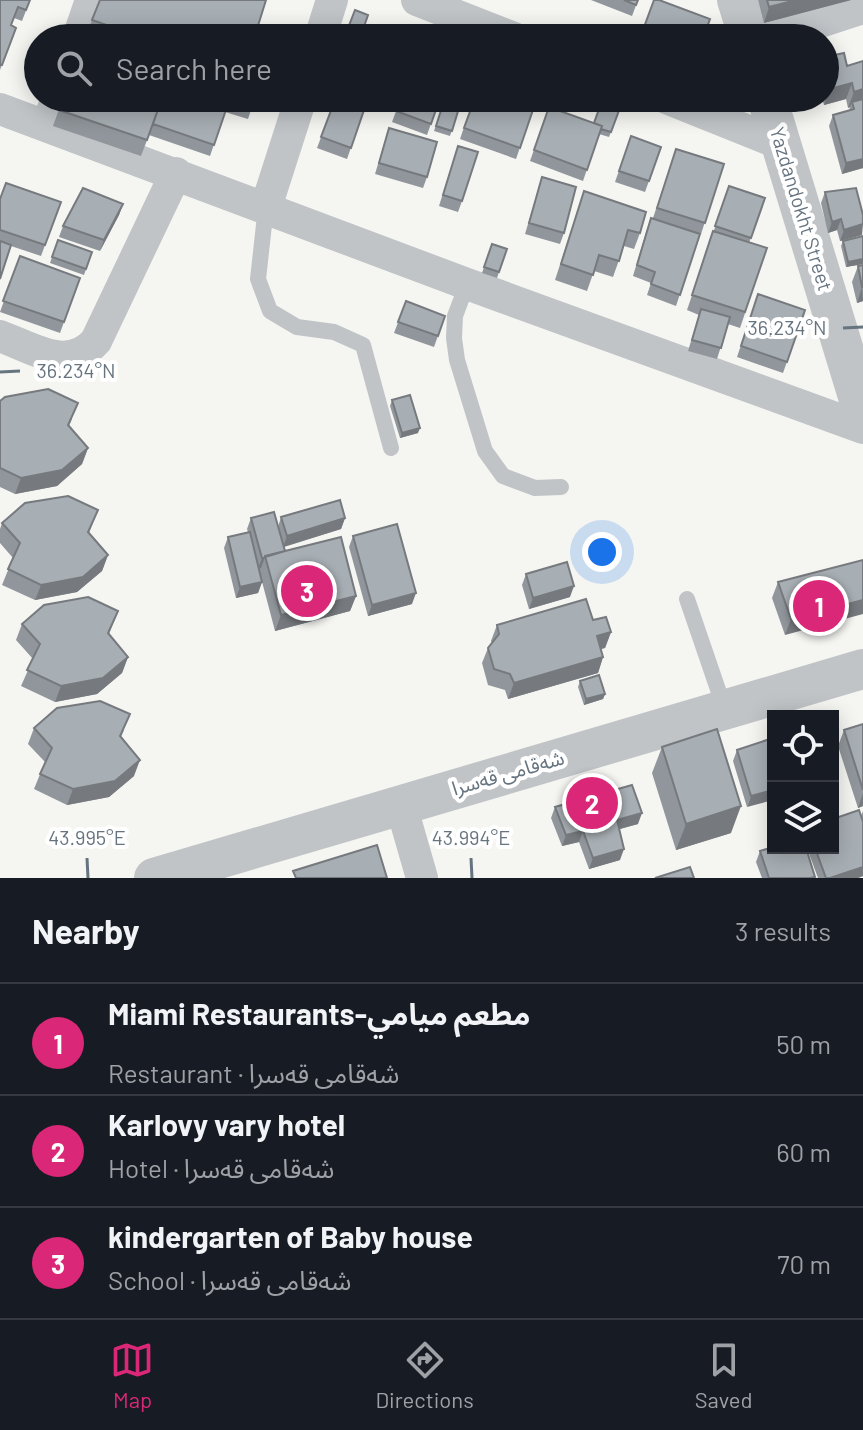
<!DOCTYPE html>
<html lang="en">
<head>
<meta charset="utf-8">
<style>
  :root { --surface:#171b24; --page:#20242c; --text:#f1f3f6; --muted:#9ea1a6; --line:#363941; --accent:#db2777 }
  body { margin:0; font-family:Barlow,"Noto Sans Arabic",sans-serif; background:var(--page); color:var(--text) }
  .controls { position:absolute; right:24px; bottom:24px; display:grid; overflow:hidden; border-radius:0px; box-shadow:0 4px 20px #0003 }
  .controls button { width:72px; height:72px; display:grid; place-items:center; padding:0; border:0; border-bottom:2px solid var(--line); background:var(--surface); color:var(--text); font:40px sans-serif }
  .you { position:absolute; left:602px; top:552px; width:28px; height:28px; margin:-20px; border:6px solid #fff; border-radius:50%; background:#1a73e8; box-shadow:0 0 0 12px #1a73e833 }
  .badge { display:grid; place-items:center; width:52px; height:52px; border-radius:50%; background:var(--accent); color:#fff; font-size:26px; font-weight:700 }
  .pin { position:absolute; translate:-50% -50%; border:4px solid #fff; box-shadow:0 2px 8px #0006 }
  .list { margin:0; padding:0; list-style:none }
  h2 { display:flex; justify-content:space-between; align-items:center; height:104px; margin:0; padding:0 32px; font-size:34px }
  h2 small { font-size:26px; font-weight:400; color:var(--muted) }
  .list li { display:grid; grid-template-columns:52px 1fr auto; gap:24px; align-items:center; box-sizing:border-box; height:112px; padding:0 32px; border-top:2px solid var(--line) }
  .list b { display:block; font-size:30px; white-space:nowrap }
  .list p { margin:0; font-size:26px; white-space:nowrap; color:var(--muted) }
  .list em { font-size:26px; font-style:normal; color:var(--muted) }
  .icon { flex:none; width:44px; height:44px; fill:none; stroke:currentColor; stroke-width:2; stroke-linecap:round; stroke-linejoin:round }
  .map { position:relative; flex:none; width:863px; height:878px; overflow:hidden }
  .search { position:absolute; background:var(--surface); box-shadow:0 4px 20px #0003; left:24px; right:24px; top:24px; height:88px; display:flex; align-items:center; gap:20px; box-sizing:border-box; padding:0 28px; border-radius:44px; color:var(--muted); font-size:30px }
  .sheet { height:440px; background:var(--surface) }
  nav { display:flex; justify-content:space-around; align-items:center; box-sizing:border-box; height:112px; border-top:2px solid var(--line); background:var(--surface); font-size:22px; color:var(--muted) }
  nav a { display:grid; justify-items:center; gap:4px }
  nav .on { color:var(--accent) }
  .map>svg:first-child { display:block }
  .lines { fill:none; stroke-linecap:round; stroke-linejoin:round }
  .service { stroke:#c0c4c7; stroke-width:16 }
  .minor { stroke:#c0c4c7; stroke-width:32 }
  .tertiary { stroke:#c0c4c7; stroke-width:40 }
  .wall { fill:#90969b }
  .shaded-wall { fill:#767a7e }
  .building { fill:#a8afb4; stroke:#767a7e; stroke-width:2 }
  .ticks { fill:none; stroke:#667480; stroke-width:3 }
  .labels { text-anchor:middle; stroke-width:8; stroke-linejoin:round; paint-order:stroke }
  .street-label { font-size:20px; fill:#667480; stroke:#fff }
  .ticks-label { font-size:20px; text-anchor:middle; fill:#667480; stroke:#fff; stroke-width:8; stroke-linejoin:round; paint-order:stroke }
</style>
</head>
<body>
<div class="map">
<svg width="863" height="878" viewBox="0 0 863 878">
  <rect width="100%" height="100%" fill="#f5f5f2"/>
  <g class="lines">
    <!-- service -->
    <path class="service" d="M266 207 258 279 270 311 297 327 334 332 363 345 391 448
      M467 284 455 316 454 338 457 360 485 451 503 476 535 488 561 487
      M687 599 725 710"/>
    <!-- minor -->
    <path class="minor" d="M417 0 514 38
      M78 38 91 0
      M320 38 332 0
      M771 38 863 8
      M666 98 781 144
      M0 109 467 284 863 428
      M47 126 57 98
      M266 207 301 98
      M0 336C33 348 68 373 96 341L176 173
      M401 805 422 878"/>
    <!-- tertiary -->
    <path class="tertiary" d="M737 0 749 38
      M767 98 863 413
      M154 878 863 669"/>
  </g>
  <!-- wall -->
  <path class="wall" d="M0 0H30L22 21 14 18 11 25 16 28 0 70Z
    M100 0 256 32 276 38H85Z
    M591 0H638L632 16Z
    M758 0H851L764 23Z
    M825 57 847 66 863 61V168L842 174 829 126 833 115 849 111 850 107 848 108 846 99 824 105 822 98H825Z
    M63 98H255L248 119 225 112 210 156 149 135 141 156 53 126Z
    M333 98H365L361 109Z
    M401 98H440L427 135 392 122Z
    M445 98H462L450 136 434 131Z
    M474 98H537L516 159 460 139Z
    M714 98H734L731 106Z
    M335 100 364 110 347 159 317 148Z
    M549 107 611 132 609 137 599 134 583 181 530 161Z
    M389 128 427 177 423 188 375 174Z
    M631 136 661 147 645 192 615 182Z
    M458 146 462 201 458 212 439 206Z
    M676 149 724 164 701 234 659 220 700 234 676 306 647 295 651 283 633 276 647 229 653 218Z
    M542 177 564 233 560 244 525 234Z
    M729 186 765 198 749 243 767 248 740 328 728 324 717 359 688 351 699 315 687 310Z
    M584 191 640 233 634 249 624 246 613 277 594 271 587 291 555 280Z
    M825 192 862 235 840 241 837 230 828 233 821 203Z
    M0 199 61 202 41 256 11 246 0 279Z
    M123 204 119 215 100 251 59 237 63 226Z
    M863 236V264L846 267 841 246 843 241Z
    M58 240 92 252 84 275 50 263Z
    M492 244 507 249 497 278 482 273Z
    M20 256 80 278 60 333 0 312Z
    M863 265V301L857 303 852 282 858 266Z
    M758 294 805 310 783 373 737 357Z
    M406 301 445 316 434 347 394 333Z
    M392 400 418 433 400 438 390 406Z
    M0 401 72 419 69 426 88 448 82 464 57 486 15 494 0 487Z
    M98 510 89 533 108 555 102 571 77 592 35 600 2 585 13 558 0 543V529L2 523Z
    M281 517 345 518 341 529 284 547 285 551 356 596 350 611 275 631 260 574 262 582 258 593 236 598 224 548 228 537 248 532 247 529 251 518 278 527Z
    M353 536 412 604 368 616 349 547Z
    M863 560 785 635 772 598 778 582Z
    M526 574 570 597 529 609 522 585Z
    M118 611 109 634 128 657 122 673 97 694 55 702 21 686 33 659 16 640 22 624Z
    M593 620 611 632 605 648 601 649 603 657 598 673 508 699 505 690 488 685 482 663 488 648 492 643 491 641 497 625Z
    M580 681 605 694 603 699 584 705 578 687Z
    M863 724V806L858 808 838 746 844 730Z
    M34 728 124 730 121 737 134 776 109 797 67 805 34 789 45 762 28 744Z
    M773 738 747 807 733 761 737 750Z
    M662 747 731 833 676 850 652 773Z
    M555 807 638 824 619 829 620 860 589 869 579 842 562 846 551 818Z
    M863 811V876L858 878H818L807 848H833L861 816Z
    M760 851 814 878H762L756 862Z"/>
  <!-- shaded-wall -->
  <path class="shaded-wall" d="M796 0H851L764 23 769 7Z
    M852 83 846 99 824 105 830 89Z
    M863 89V103L852 102 850 107 848 108 854 92Z
    M863 159V168L842 174 846 163Z
    M123 204 119 215 100 251 104 240Z
    M841 219 837 230 828 233 832 222Z
    M863 224 862 235 840 241 844 230Z
    M863 259V264L846 267 848 262Z
    M862 287 863 301 857 303Z
    M420 428 418 433 400 438 402 433Z
    M88 448 82 464 57 486 15 494 21 478Z
    M345 518 341 529 283 547 287 536Z
    M108 555 102 571 77 592 35 600 41 585Z
    M265 557 261 568 258 569 262 558Z
    M262 582 258 593 236 598 240 587Z
    M574 586 570 597 529 609 533 598Z
    M416 593 412 604 368 616 372 605Z
    M356 596 350 611 275 631 281 615Z
    M863 600V614L785 635 791 619Z
    M611 632 605 648 591 651 597 636Z
    M128 657 122 673 97 694 55 702 61 686Z
    M603 657 598 673 508 699 514 683Z
    M605 694 603 699 584 705 586 699Z
    M140 760 134 776 109 797 67 805 73 789Z
    M773 790V800L747 807 751 796Z
    M863 793V806L858 808Z
    M741 806 731 833 676 850 686 824Z
    M642 813 638 824 613 831 617 820Z
    M583 831 579 842 562 846 566 835Z
    M624 849 620 860 589 869 593 858Z
    M863 867V876L858 878H830Z"/>
  <!-- building -->
  <path class="building" d="M0 0H30L26 10 18 7 11 25 16 28 2 65H0Z
    M100 0H266L256 32 276 38H144L92 20Z
    M624 0H638L636 5Z
    M654 0H659L710 19 703 38H640Z
    M767 0H796L769 7Z
    M355 10 368 15 360 38H351L345 36Z
    M90 25 128 38H85Z
    M844 53 847 66 863 61V89L854 92 852 83 830 89 825 71V57Z
    M63 98H162L147 140 59 110Z
    M162 98H218L229 101 214 145 153 124Z
    M236 98H255L254 103Z
    M401 98H440L431 124 396 111Z
    M445 98H462L452 131 436 126Z
    M475 98H537L520 148 464 128Z
    M603 98 621 105 611 132 601 129 602 126 594 123Z
    M863 99V159L846 163 833 115 854 109 852 102Z
    M335 100 364 110 351 148 321 137Z
    M549 107 602 126 587 170 534 150Z
    M389 128 437 142 427 177 379 163Z
    M631 136 661 147 649 181 619 171Z
    M458 146 478 152 462 201 443 195Z
    M676 149 724 164 705 223 657 208Z
    M542 177 576 187 564 233 529 223Z
    M6 183 61 202 45 245 0 230V199Z
    M729 186 765 198 751 238 715 226Z
    M83 188 123 204 104 240 63 226Z
    M856 188 863 215V224L844 230 841 219 832 222 825 192Z
    M584 191 646 212 640 233 628 230 619 261 599 255 593 275 561 264Z
    M651 218 700 234 680 295 651 284 655 272 637 265Z
    M713 231 767 248 745 312 692 295Z
    M863 236V259L848 262 843 241Z
    M58 240 92 252 86 269 52 257Z
    M0 241 11 245 0 279Z
    M492 244 507 249 499 272 484 267Z
    M20 256 80 278 64 322 3 301Z
    M863 265V287H862L858 266Z
    M758 294 805 310 787 362 741 346Z
    M406 301 445 316 438 336 398 322Z
    M701 309 730 317 721 348 692 340Z
    M48 389 78 403 68 425 88 448 62 470 21 478 0 468V401L5 397Z
    M410 395 420 428 402 433 392 400Z
    M68 496 98 510 88 532 108 555 83 577 41 585 8 569 20 543 2 523 25 503Z
    M340 500 345 518 287 536 281 517Z
    M274 512 285 551 262 558 251 518Z
    M397 524 416 593 372 605 353 536Z
    M250 532 262 582 240 587 228 537Z
    M341 537 356 596 281 615 265 556Z
    M863 560V600L791 619 778 582Z
    M567 562 574 586 533 598 526 574Z
    M88 597 118 611 108 633 128 657 103 678 61 686 27 670 40 644 22 624 44 605Z
    M586 599 593 620 606 617 611 632 597 636 603 657 514 683 510 674 494 669 488 648 499 634 497 625Z
    M599 675 605 694 586 699 580 681Z
    M100 701 130 714 120 736 140 760 115 781 73 789 40 774 52 748 34 728 57 708Z
    M863 724V790L844 730Z
    M717 729 741 806 686 824 662 747Z
    M773 738V790L751 796 737 750Z
    M632 785 642 813 617 820 624 849 593 858 583 831 566 835 555 807Z
    M859 810 863 822V867L830 878H826L815 848H833V819Z
    M377 845 387 878H296L293 871Z
    M773 847V848H806L815 877 810 878H769L760 851Z
    M690 867 694 878H655Z"/>
  <!-- ticks -->
  <path class="ticks" d="M843 328 863 327M0 372 20 371M87 858 88 878M471 858 472 878"/>
  <g class="labels">
    <!-- street labels -->
    <g class="street-label">
      <text transform="translate(801 209) rotate(73)" y="7">Yazdandokht Street</text>
      <text transform="translate(508 773) rotate(-16)" y="7">شەقامی قەسرا</text>
    </g>
  </g>
  <g class="ticks-label">
    <text x="787" y="335">36.234°N</text>
    <text x="76" y="378">36.234°N</text>
    <text x="87" y="845">43.995°E</text>
    <text x="471" y="845">43.994°E</text>
  </g>
</svg>
<div class="controls">
<button><svg class="icon" aria-label="locate" viewBox="0 0 24 24"><circle cx="12" cy="12" r="6"/><path d="M12 2v4M12 18v4M2 12h4M18 12h4"/></svg></button>
<button><svg class="icon" aria-label="layers" viewBox="0 0 24 24"><path d="M12 4l9 5-9 5-9-5zM3 14l9 5 9-5"/></svg></button>
</div>
<div class="you"></div>
<div class="pin badge" style="left:819px;top:606px">1</div>
<div class="pin badge" style="left:592px;top:803px">2</div>
<div class="pin badge" style="left:307px;top:591px">3</div>
<div class="search"><svg class="icon" aria-label="search" viewBox="0 0 24 24"><circle cx="10" cy="10" r="6"/><path d="M15 15l6 6"/></svg>Search here</div>
</div>
<section class="sheet">
<h2>Nearby<small>3 results</small></h2>
<ul class="list">
<li><span class="badge">1</span><div><b>Miami Restaurants-مطعم ميامي</b><p>Restaurant · شەقامی قەسرا</p></div><em>50 m</em></li>
<li><span class="badge">2</span><div><b>Karlovy vary hotel</b><p>Hotel · شەقامی قەسرا</p></div><em>60 m</em></li>
<li><span class="badge">3</span><div><b>kindergarten of Baby house</b><p>School · شەقامی قەسرا</p></div><em>70 m</em></li>
</ul>
</section>
<nav>
<a class="on"><svg class="icon" aria-label="map" viewBox="0 0 24 24"><path d="M3 6l6-2 6 2 6-2v14l-6 2-6-2-6 2zM9 4v14M15 6v14"/></svg>Map</a>
<a><svg class="icon" aria-label="directions" viewBox="0 0 24 24"><path d="M12 3l9 9-9 9-9-9zM9 14v-3h6M13 9l2 2-2 2"/></svg>Directions</a>
<a><svg class="icon" aria-label="saved" viewBox="0 0 24 24"><path d="M7 4h10v16l-5-4-5 4z"/></svg>Saved</a>
</nav>
</body>
</html>
